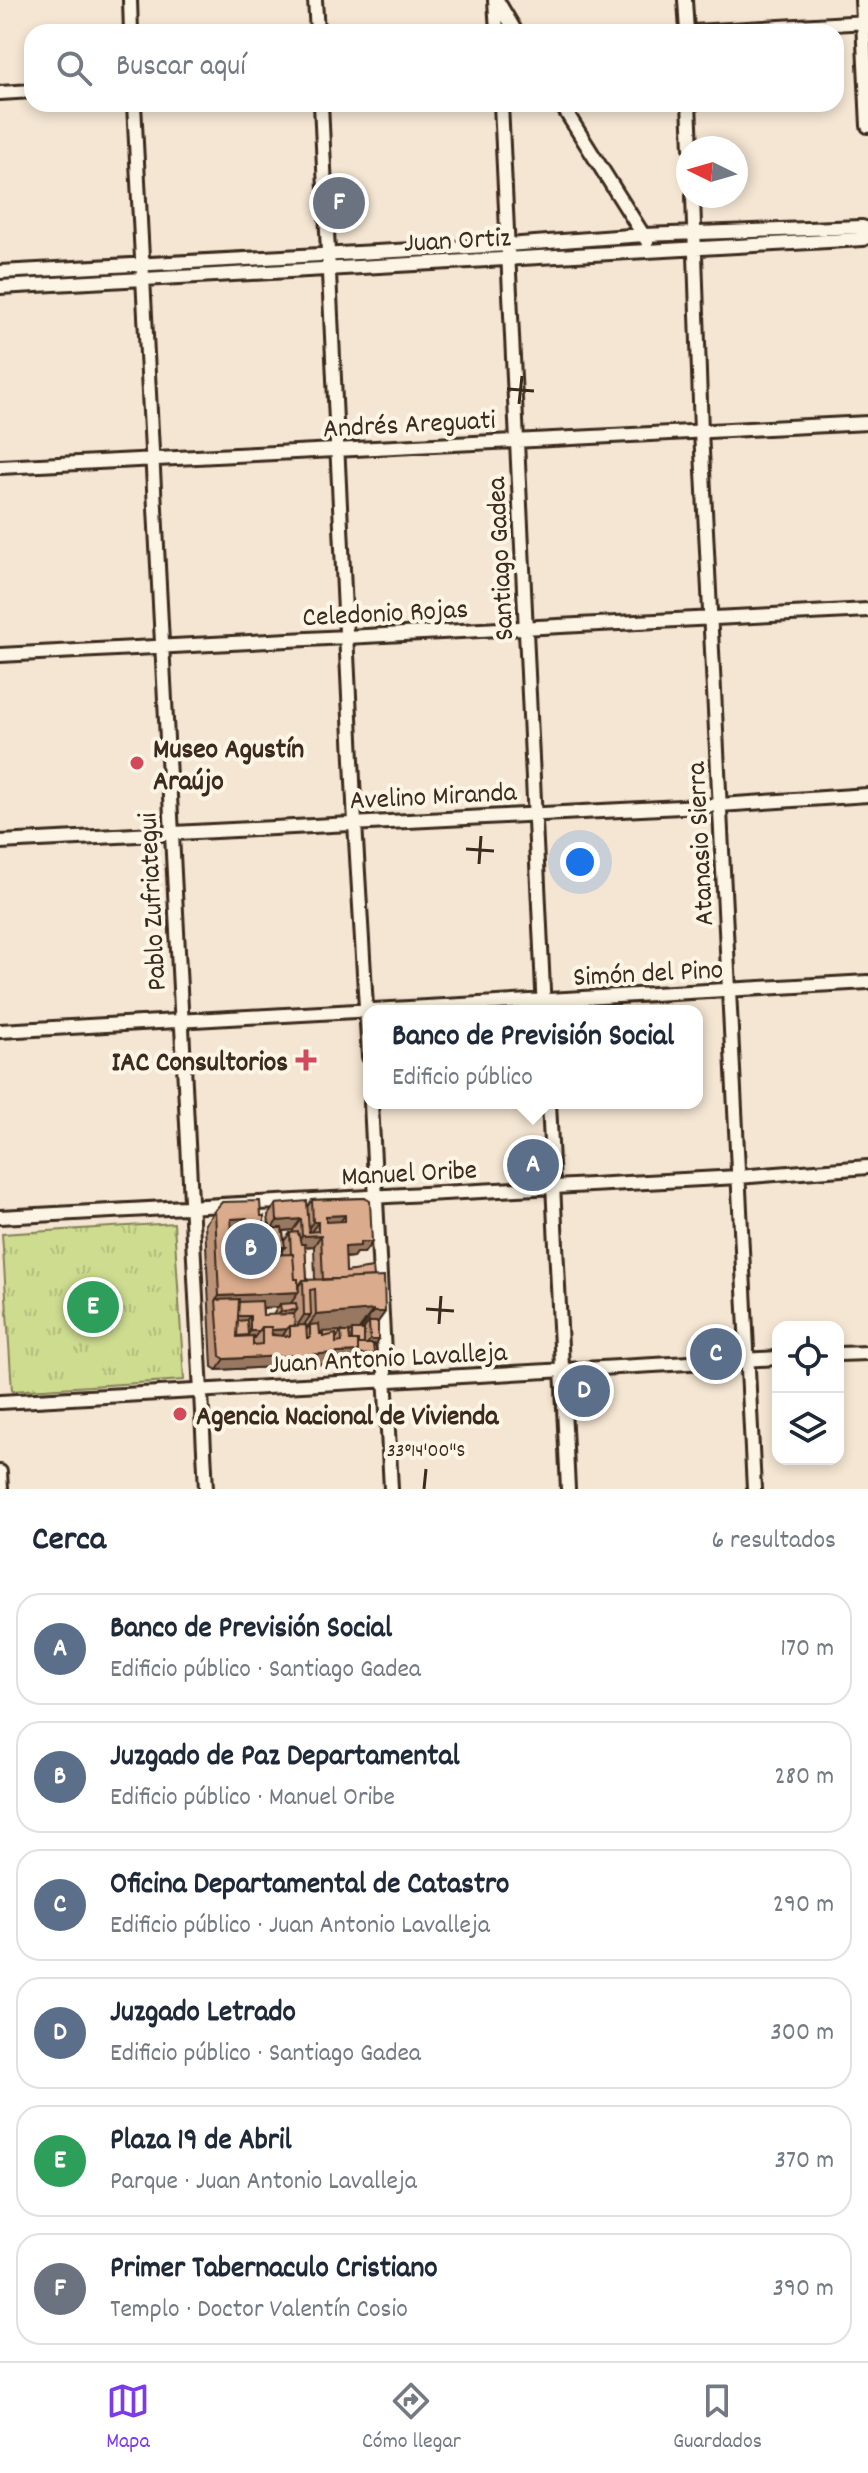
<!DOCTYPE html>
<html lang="es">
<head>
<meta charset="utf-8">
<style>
  :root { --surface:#fff; --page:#f2f2f3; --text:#1f2937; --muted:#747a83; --line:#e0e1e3; --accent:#7c3aed }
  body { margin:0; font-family:Dekko,sans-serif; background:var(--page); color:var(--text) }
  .controls { position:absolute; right:24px; bottom:24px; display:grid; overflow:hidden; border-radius:16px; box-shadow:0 4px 12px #0003 }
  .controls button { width:72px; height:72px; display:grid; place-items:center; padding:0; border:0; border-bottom:2px solid var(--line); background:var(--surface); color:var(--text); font:40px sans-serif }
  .compass { position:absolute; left:676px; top:136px; width:72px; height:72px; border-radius:50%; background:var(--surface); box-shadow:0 4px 12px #0003; rotate:275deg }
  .you { position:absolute; left:580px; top:862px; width:28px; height:28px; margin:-20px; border:6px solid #fff; border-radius:50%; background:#1a73e8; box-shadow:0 0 0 12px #1a73e833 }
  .badge { display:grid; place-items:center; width:52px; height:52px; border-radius:50%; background:var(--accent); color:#fff; font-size:26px; font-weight:700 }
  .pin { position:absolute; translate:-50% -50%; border:4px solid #fff; box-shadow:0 2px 8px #0006 }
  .popup { position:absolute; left:363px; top:1005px; width:340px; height:104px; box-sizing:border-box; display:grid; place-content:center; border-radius:16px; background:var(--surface); filter:drop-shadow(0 2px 6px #0005); font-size:26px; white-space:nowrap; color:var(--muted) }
  .popup b { font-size:30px; color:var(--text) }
  .popup::after { content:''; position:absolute; left:50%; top:100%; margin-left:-16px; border:16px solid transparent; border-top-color:var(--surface) }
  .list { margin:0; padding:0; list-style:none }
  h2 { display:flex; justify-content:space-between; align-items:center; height:104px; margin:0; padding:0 32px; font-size:34px }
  h2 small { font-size:26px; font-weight:400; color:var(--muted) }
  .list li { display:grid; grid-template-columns:52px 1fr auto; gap:24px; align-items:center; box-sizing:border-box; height:112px; margin:0 16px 16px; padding:0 16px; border:2px solid var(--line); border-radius:24px }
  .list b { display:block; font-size:30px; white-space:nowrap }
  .list p { margin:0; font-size:26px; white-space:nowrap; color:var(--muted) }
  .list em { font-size:26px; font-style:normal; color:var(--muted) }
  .icon { flex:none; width:44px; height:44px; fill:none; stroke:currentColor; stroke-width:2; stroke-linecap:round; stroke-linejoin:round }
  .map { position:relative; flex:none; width:868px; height:1489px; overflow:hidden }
  .search { position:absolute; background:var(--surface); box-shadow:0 4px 12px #0003; left:24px; right:24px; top:24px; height:88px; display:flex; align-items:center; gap:20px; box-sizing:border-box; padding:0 28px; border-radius:24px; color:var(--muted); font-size:30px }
  .sheet { height:872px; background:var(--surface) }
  nav { display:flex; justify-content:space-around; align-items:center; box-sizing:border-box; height:112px; border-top:2px solid var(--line); background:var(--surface); font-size:22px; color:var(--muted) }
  nav a { display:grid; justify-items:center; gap:4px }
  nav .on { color:var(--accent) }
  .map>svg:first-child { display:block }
  .grass { fill:url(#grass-tufts); stroke:#848357; stroke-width:2 }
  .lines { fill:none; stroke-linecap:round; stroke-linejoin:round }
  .minor-casing { stroke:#3b2a1e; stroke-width:18 }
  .minor { stroke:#fcf5e5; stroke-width:12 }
  .wall { fill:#bb9378; stroke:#3b2a1e; stroke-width:2; fill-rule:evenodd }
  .shaded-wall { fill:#997862; stroke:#3b2a1e; stroke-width:2 }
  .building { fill:#daab8c; stroke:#3b2a1e; stroke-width:2; fill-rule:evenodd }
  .ticks { fill:none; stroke:#3b2a1e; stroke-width:3 }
  .poi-dot { fill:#d1495b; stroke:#fcf5e5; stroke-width:3 }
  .labels { text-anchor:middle; stroke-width:8; stroke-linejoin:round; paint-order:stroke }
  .street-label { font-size:28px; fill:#3b2a1e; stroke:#fcf5e5 }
  .poi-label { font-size:28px; font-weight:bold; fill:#3b2a1e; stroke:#fcf5e5; text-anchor:start }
  .ticks-label { font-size:20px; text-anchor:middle; fill:#3b2a1e; stroke:#fcf5e5; stroke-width:8; stroke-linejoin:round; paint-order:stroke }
</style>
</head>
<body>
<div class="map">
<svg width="868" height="1489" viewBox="0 0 868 1489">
  <defs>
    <pattern id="grass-tufts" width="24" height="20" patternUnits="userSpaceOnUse" patternTransform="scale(2)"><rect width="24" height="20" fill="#cedc90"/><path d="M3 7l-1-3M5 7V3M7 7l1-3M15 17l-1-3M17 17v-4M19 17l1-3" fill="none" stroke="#b2bd7c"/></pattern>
  </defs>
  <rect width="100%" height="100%" fill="#f5e6d3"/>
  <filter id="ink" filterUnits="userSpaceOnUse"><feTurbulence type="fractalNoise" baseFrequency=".0125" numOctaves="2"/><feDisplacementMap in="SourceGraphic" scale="16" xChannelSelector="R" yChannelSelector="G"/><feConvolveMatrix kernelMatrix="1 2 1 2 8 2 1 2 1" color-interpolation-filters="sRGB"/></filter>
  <g filter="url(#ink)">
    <!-- grass -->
    <path class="grass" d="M174 1223 184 1380 12 1391 2 1234Z"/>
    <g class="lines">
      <!-- minor casing -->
      <g class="minor-casing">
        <path id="minor" d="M130 0 131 32
          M315 0 317 32
          M495 0 497 32
          M497 0 516 32
          M685 0 687 32
          M862 0 868 126
          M693 32 868 22
          M0 93 32 91
          M134 104 206 1489
          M321 104 355 823 369 1057
          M501 104 544 1011
          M561 104 647 241
          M689 104 691 148
          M693 196 701 431 754 1489
          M0 272 507 245 644 235 862 227 868 229
          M0 287 863 239 868 236
          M0 467 868 423
          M0 655 868 610
          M0 842 720 805 868 795
          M0 1031 868 982
          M371 1103 391 1489
          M549 1103 568 1489
          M0 1217 738 1177 868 1167
          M838 1354 868 1353
          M0 1402 778 1358
          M0 1472 1 1489"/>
      </g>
      <!-- minor -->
      <use href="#minor" class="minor"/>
    </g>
    <!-- wall -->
    <path class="wall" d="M365 1198 372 1242 364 1253H356L353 1257 345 1258 346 1272 374 1277 385 1312 378 1322 373 1348 368 1362 217 1370 212 1367 205 1224 215 1210 261 1216 264 1224H269L268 1215 276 1204 307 1207 312 1200ZM293 1230V1233H290L284 1241 283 1231ZM232 1233H237V1247H232ZM314 1246 315 1280H307L305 1247ZM269 1248V1251L282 1250V1254L269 1255ZM278 1307 273 1315H263V1308Z"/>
    <!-- shaded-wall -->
    <path class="shaded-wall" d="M345 1215 337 1226 318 1227 326 1216Z
      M247 1218 237 1233 221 1234 231 1219Z
      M301 1219 293 1230 272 1232V1228L277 1221Z
      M313 1222H318L310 1233H305Z
      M321 1235 314 1246 294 1247 302 1236Z
      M268 1240H275L265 1255Z
      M360 1242H372L364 1253H356L353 1257 337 1258 345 1247Z
      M272 1247H285L282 1250 269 1251Z
      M299 1292 288 1307 280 1304 278 1307 237 1309 216 1300 219 1296Z
      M297 1310 289 1321 273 1322 281 1311Z
      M373 1310 358 1331 318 1335 310 1325 301 1336 316 1315Z
      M373 1312H385L370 1333 369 1322 361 1333 358 1334Z
      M304 1315H311L296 1336 295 1329Z
      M237 1316H250L244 1323 232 1324Z
      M287 1329 282 1337 262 1331Z
      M250 1331H259L254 1338 230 1340 248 1335Z
      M370 1340H378L371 1351 364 1348Z
      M358 1352 374 1354 368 1362 217 1370 225 1359Z"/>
    <!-- building -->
    <path class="building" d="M365 1198 370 1201 372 1242H360V1246L345 1247 346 1272 373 1268 374 1277 323 1280 321 1235 302 1236 301 1219 277 1221 276 1204 307 1201 309 1232 318 1231V1222H313L312 1200ZM345 1215V1221L326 1222V1216Z
      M260 1201 261 1216H264V1224H270V1230L275 1229V1240H268L269 1255 293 1254 295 1279H298L299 1292 219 1296 215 1210 222 1202ZM247 1218 248 1246 232 1247 231 1219Z
      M272 1228H282L285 1247H272V1245L275 1240V1229L272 1230Z
      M298 1232 301 1244H305L307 1280H303L298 1287V1279H295L293 1254H291L290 1233Z
      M384 1277 385 1312H373V1310L316 1315 315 1289 310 1290 311 1315H304L303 1280Z
      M239 1299 237 1337 253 1336V1345L262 1344V1327H271L272 1335 285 1336H290V1326L306 1325 307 1338H310V1325L319 1324 320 1334H323V1337L336 1334V1343L342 1342 341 1332H349L350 1341H358V1352L225 1359 220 1356 216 1300Z
      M262 1301 263 1315 294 1314 295 1326H290L287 1329 271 1330V1327H262L259 1331H250V1316H238L239 1302Z
      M296 1303 297 1310 281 1311 280 1304Z
      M247 1320 248 1335 237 1336 238 1321Z
      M369 1322H378V1340H370Z
      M352 1330H364V1344H358V1341H352Z
      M341 1331 336 1339V1343V1334L323 1337V1334H320V1332Z
      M358 1344H373L374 1354 356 1355 358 1352Z"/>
  </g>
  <!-- ticks -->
  <path class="ticks" d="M507 389 534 391M519 404 522 376M466 849 494 851M479 864 481 836M426 1309 454 1311M439 1324 441 1296M424 1489 426 1469"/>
  <!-- markers -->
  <g class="poi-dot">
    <circle cx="137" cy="763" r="8"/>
    <path d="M302 1048h8v8h8v8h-8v8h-8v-8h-8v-8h8z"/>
    <circle cx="180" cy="1414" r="8"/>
  </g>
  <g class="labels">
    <!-- street labels -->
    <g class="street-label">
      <text transform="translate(457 238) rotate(-3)" y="10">Juan Ortiz</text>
      <text transform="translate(409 422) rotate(-3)" y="10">Andrés Areguati</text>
      <text transform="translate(498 559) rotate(-93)" y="10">Santiago Gadea</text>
      <text transform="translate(385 611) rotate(-3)" y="10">Celedonio Rojas</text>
      <text transform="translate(433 794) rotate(-3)" y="10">Avelino Miranda</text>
      <text transform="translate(698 844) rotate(-93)" y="10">Atanasio Sierra</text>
      <text transform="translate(150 902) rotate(-93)" y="10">Pablo Zufriategui</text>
      <text transform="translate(648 971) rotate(-3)" y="10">Simón del Pino</text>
      <text transform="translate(409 1171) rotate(-3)" y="10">Manuel Oribe</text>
      <text transform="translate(388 1356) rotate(-3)" y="10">Juan Antonio Lavalleja</text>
    </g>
    <!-- poi labels -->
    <g class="poi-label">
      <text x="153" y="757">Museo Agustín<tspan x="153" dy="32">Araújo</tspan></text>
      <text x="288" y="1070" text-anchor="end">IAC Consultorios</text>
      <text x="196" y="1424">Agencia Nacional de Vivienda</text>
    </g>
  </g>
  <g class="ticks-label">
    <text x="426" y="1456">33°14'00"S</text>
  </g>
</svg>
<div class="controls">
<button><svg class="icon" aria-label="locate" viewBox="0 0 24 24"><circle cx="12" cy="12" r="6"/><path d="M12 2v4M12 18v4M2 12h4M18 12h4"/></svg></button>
<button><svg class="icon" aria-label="layers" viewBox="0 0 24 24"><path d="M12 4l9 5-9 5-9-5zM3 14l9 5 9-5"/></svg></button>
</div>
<svg class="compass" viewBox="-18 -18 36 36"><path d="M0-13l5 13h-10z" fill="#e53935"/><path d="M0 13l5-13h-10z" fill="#747a83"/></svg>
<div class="you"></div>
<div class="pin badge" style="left:533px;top:1165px;background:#5c6f8a">A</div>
<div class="popup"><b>Banco de Previsión Social</b>Edificio público</div>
<div class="pin badge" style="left:251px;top:1249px;background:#5c6f8a">B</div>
<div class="pin badge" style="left:716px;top:1354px;background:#5c6f8a">C</div>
<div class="pin badge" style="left:584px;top:1391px;background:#5c6f8a">D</div>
<div class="pin badge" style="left:93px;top:1307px;background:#2e9e5b">E</div>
<div class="pin badge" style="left:339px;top:203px;background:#6b7280">F</div>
<div class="search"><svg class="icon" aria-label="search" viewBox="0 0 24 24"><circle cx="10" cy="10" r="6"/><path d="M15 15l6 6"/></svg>Buscar aquí</div>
</div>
<section class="sheet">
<h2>Cerca<small>6 resultados</small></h2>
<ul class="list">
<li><span class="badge" style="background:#5c6f8a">A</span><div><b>Banco de Previsión Social</b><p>Edificio público · Santiago Gadea</p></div><em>170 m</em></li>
<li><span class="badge" style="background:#5c6f8a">B</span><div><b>Juzgado de Paz Departamental</b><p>Edificio público · Manuel Oribe</p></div><em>280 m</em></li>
<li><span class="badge" style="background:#5c6f8a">C</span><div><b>Oficina Departamental de Catastro</b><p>Edificio público · Juan Antonio Lavalleja</p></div><em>290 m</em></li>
<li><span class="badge" style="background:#5c6f8a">D</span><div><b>Juzgado Letrado</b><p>Edificio público · Santiago Gadea</p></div><em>300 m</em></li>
<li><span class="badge" style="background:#2e9e5b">E</span><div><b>Plaza 19 de Abril</b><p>Parque · Juan Antonio Lavalleja</p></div><em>370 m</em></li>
<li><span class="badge" style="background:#6b7280">F</span><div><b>Primer Tabernaculo Cristiano</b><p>Templo · Doctor Valentín Cosio</p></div><em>390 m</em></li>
</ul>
</section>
<nav>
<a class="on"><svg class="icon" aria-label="map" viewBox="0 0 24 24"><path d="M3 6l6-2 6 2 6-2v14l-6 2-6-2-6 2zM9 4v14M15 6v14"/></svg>Mapa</a>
<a><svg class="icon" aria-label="directions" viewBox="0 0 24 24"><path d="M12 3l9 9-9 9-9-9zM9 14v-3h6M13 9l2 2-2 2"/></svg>Cómo llegar</a>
<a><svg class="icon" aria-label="saved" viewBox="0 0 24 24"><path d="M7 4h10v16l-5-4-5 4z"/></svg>Guardados</a>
</nav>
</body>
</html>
